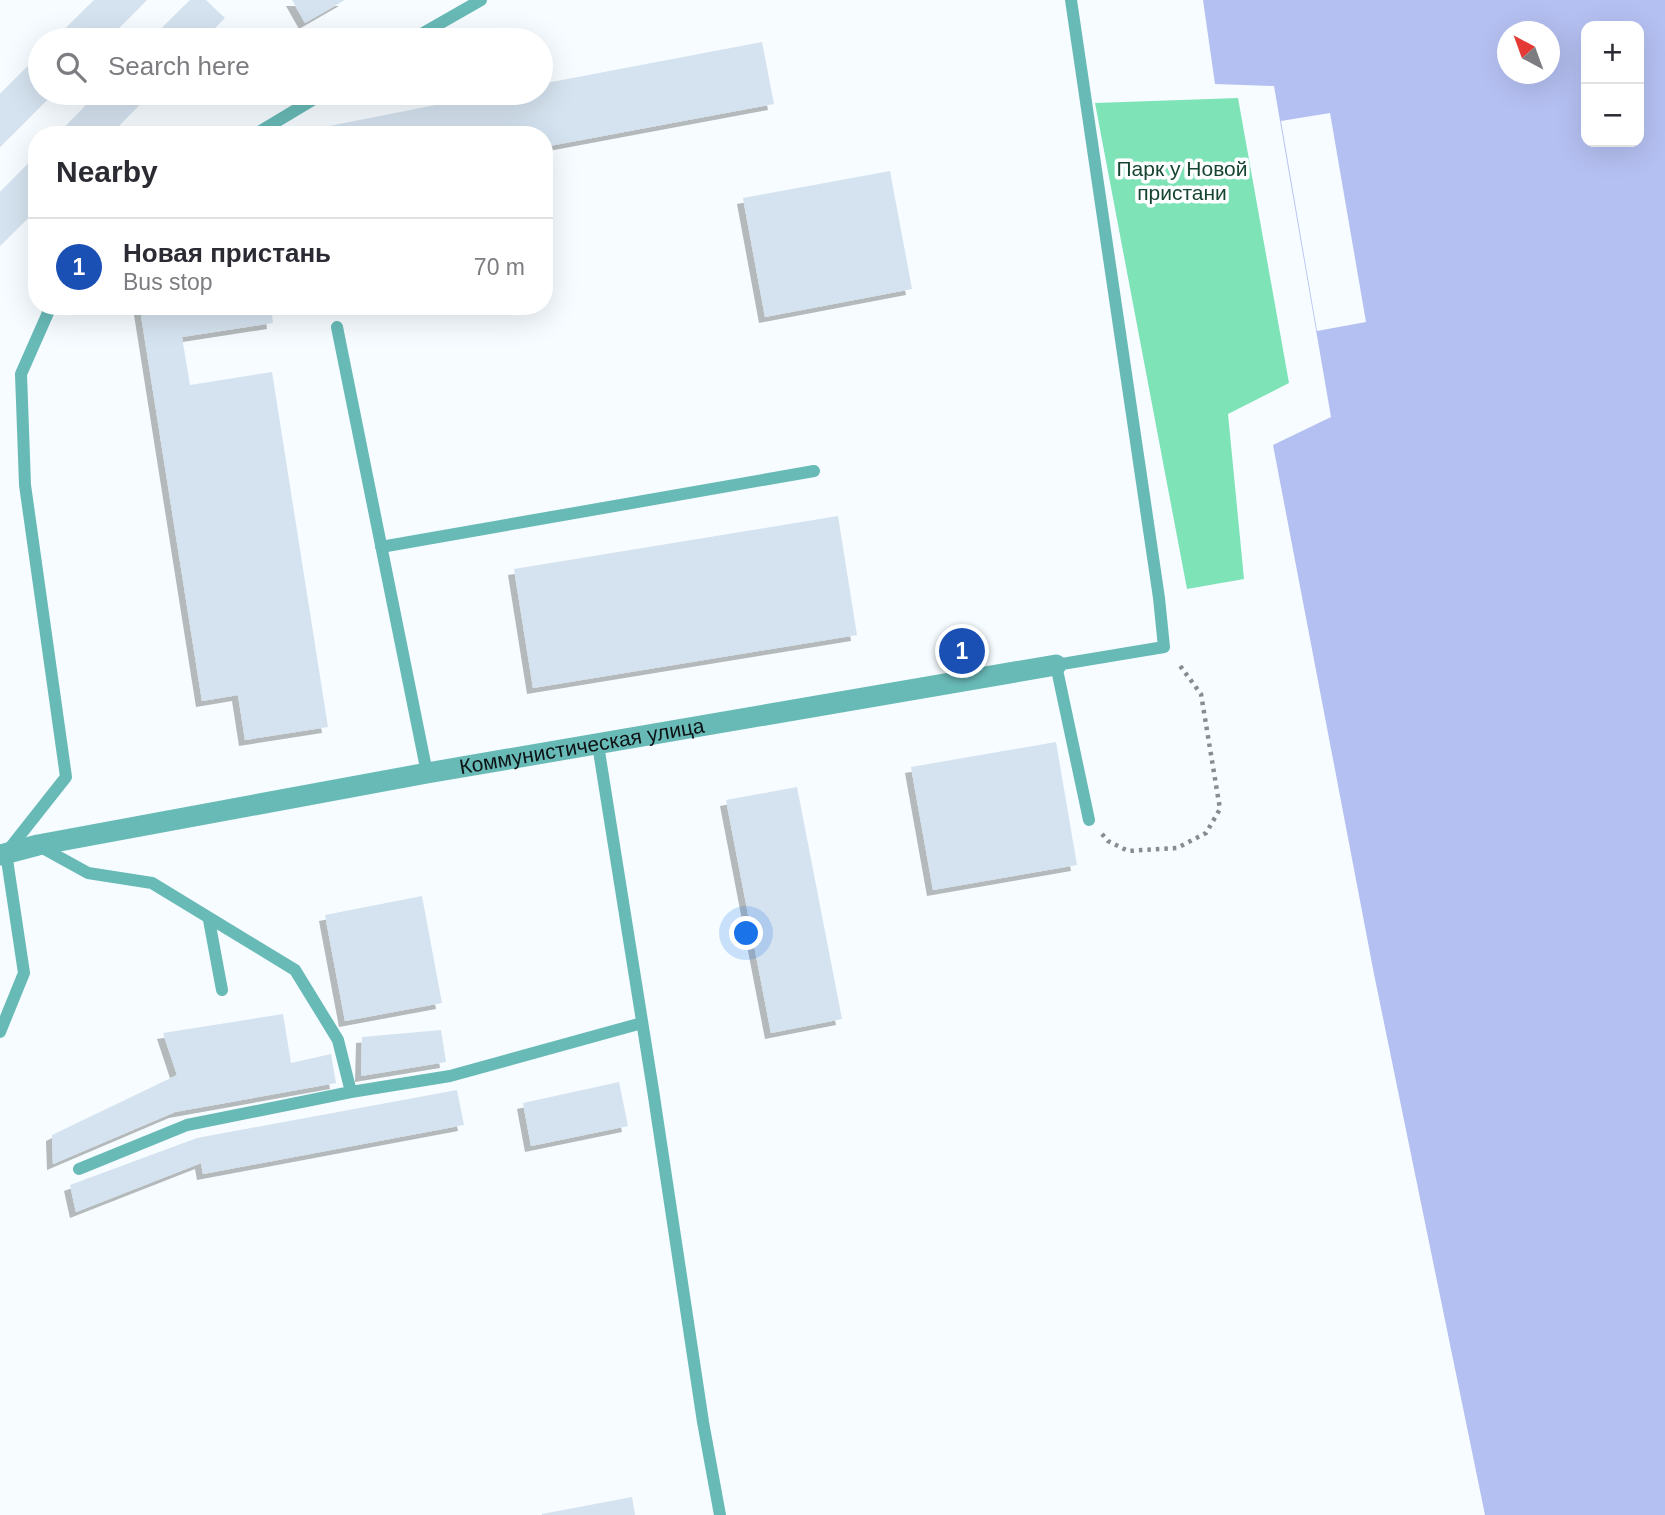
<!DOCTYPE html>
<html lang="en">
<head>
<meta charset="utf-8">
<style>
  :root { --surface:#fff; --page:#f2f2f3; --text:#2b2b33; --muted:#7c7c81; --line:#e1e1e2; --accent:#c73d76 }
  body { margin:0; font-family:Helvetica,sans-serif; background:var(--page); color:var(--text) }
  .controls { position:absolute; right:21px; top:21px; display:grid; overflow:hidden; border-radius:14px; box-shadow:0 7px 28px #0002 }
  .controls button { width:63px; height:63px; display:grid; place-items:center; padding:0; border:0; border-bottom:2px solid var(--line); background:var(--surface); color:var(--text); font:35px sans-serif }
  .compass { position:absolute; left:1497px; top:21px; width:63px; height:63px; border-radius:50%; background:var(--surface); box-shadow:0 7px 28px #0002; rotate:319deg }
  .you { position:absolute; left:747px; top:934px; width:24px; height:24px; margin:-18px; border:5px solid #fff; border-radius:50%; background:#1a73e8; box-shadow:0 0 0 10px #1a73e833 }
  .badge { display:grid; place-items:center; width:46px; height:46px; border-radius:50%; background:var(--accent); color:#fff; font-size:23px; font-weight:700 }
  .pin { position:absolute; translate:-50% -50%; border:4px solid #fff; box-shadow:0 2px 7px #0006 }
  .list { margin:0; padding:0; list-style:none }
  h2 { display:flex; justify-content:space-between; align-items:center; height:91px; margin:0; padding:0 28px; font-size:30px }
  h2 small { font-size:23px; font-weight:400; color:var(--muted) }
  .list li { display:grid; grid-template-columns:46px 1fr auto; gap:21px; align-items:center; box-sizing:border-box; height:98px; padding:0 28px; border-top:2px solid var(--line) }
  .list b { display:block; font-size:26px; white-space:nowrap }
  .list p { margin:0; font-size:23px; white-space:nowrap; color:var(--muted) }
  .list em { font-size:23px; font-style:normal; color:var(--muted) }
  .icon { flex:none; width:38px; height:38px; fill:none; stroke:currentColor; stroke-width:2; stroke-linecap:round; stroke-linejoin:round }
  .map { position:relative; flex:none; width:1665px; height:1515px; overflow:hidden }
  .search { position:absolute; background:var(--surface); box-shadow:0 7px 28px #0002; left:28px; top:28px; width:525px; height:77px; display:flex; align-items:center; gap:18px; box-sizing:border-box; padding:0 24px; border-radius:38px; color:var(--muted); font-size:26px }
  .panel { position:absolute; background:var(--surface); box-shadow:0 7px 28px #0002; left:28px; top:126px; width:525px; height:189px; border-radius:28px }
  .map>svg:first-child { display:block }
  .green { fill:#7fe3b8 }
  .water { fill:#b5c0f2; fill-rule:evenodd }
  .pier { fill:#f6fcff }
  .building { fill:#d5e3f0; filter:url(#shadow) }
  .lines { fill:none; stroke-linecap:round; stroke-linejoin:round }
  .path { stroke:#878c8f; stroke-width:4.5; stroke-dasharray:3.5 5; stroke-linecap:butt }
  .service { stroke:#68bab7; stroke-width:12 }
  .minor { stroke:#68bab7; stroke-width:21 }
  .labels { text-anchor:middle; stroke-width:7; stroke-linejoin:round; paint-order:stroke }
  .park-label { font-size:21px; fill:#164532; stroke:#fff }
  .street-label { font-size:21px; fill:#0d1214; stroke:#fff }
</style>
</head>
<body>
<div class="map">
<svg width="1665" height="1515" viewBox="0 0 1665 1515">
  <defs>
    <filter id="shadow"><feDropShadow dx="-6" dy="6" stdDeviation="0" flood-color="#0004"/></filter>
  </defs>
  <rect width="100%" height="100%" fill="#f6fcff"/>
  <!-- green -->
  <path class="green" d="M1238 98 1289 383 1228 414 1244 579 1187 589 1095 103Z"/>
  <!-- water -->
  <path class="water" d="M1203 0H1665V1515H1485L1374 974 1273 445 1331 417 1274 86 1215 84ZM1586 26H1639V142H1586ZM1508 32H1550V74H1508Z"/>
  <!-- pier -->
  <path class="pier" d="M1330 113 1366 322 1317 331 1281 121Z"/>
  <!-- building -->
  <path class="building" d="M94 0H147L107 40H54Z
    M190 0H206L225 18 203 40H150Z
    M292 0H345L305 23Z
    M762 42 774 104 544 147V135H283L497 93H541V84Z
    M40 54V93H54L0 147V94Z
    M98 93H151L110 135H57Z
    M37 155V209L0 246V192Z
    M890 171 912 289 765 317 743 198Z
    M154 306H271L273 323 182 337 190 385 272 372 328 727 245 740 238 695 202 701 140 309Z
    M838 516 857 635 533 688 514 569Z
    M1056 742 1077 865 933 890 911 767Z
    M797 787 842 1019 771 1033 726 800Z
    M422 896 442 1003 345 1021 325 915Z
    M283 1014 291 1063 331 1054 336 1083 175 1112 53 1164 52 1135 177 1075 163 1033Z
    M441 1030 446 1062 361 1076 362 1037Z
    M619 1082 628 1126 531 1146 523 1103Z
    M457 1090 464 1125 203 1174 201 1163 76 1212 70 1185 197 1138Z
    M632 1497 635 1515H542V1514Z"/>
  <g class="lines">
    <!-- path -->
    <path class="path" d="M1102 834 1108 841 1128 851 1177 848 1206 833 1220 809 1201 694 1178 663"/>
    <!-- service -->
    <path class="service" d="M1071 0 1159 598 1164 647 1056 665 1089 820
      M411 40 481 0
      M254 135 324 93
      M337 327 427 773
      M381 547 814 471
      M598 745 653 1090 703 1422 720 1515
      M39 846 88 873 152 883 295 970 338 1040 351 1092 187 1125 79 1169
      M209 920 222 990
      M0 1032 24 973 6 853 66 777 25 485 21 374 51 306
      M351 1092 450 1076 642 1023"/>
    <!-- minor -->
    <path class="minor" id="s1" d="M0 855 38 845 427 773 1056 665"/>
  </g>
  <g class="labels">
    <!-- park labels -->
    <g class="park-label">
      <text x="1182" y="176">Парк у Новой<tspan x="1182" dy="24">пристани</tspan></text>
    </g>
    <!-- street labels -->
    <g class="street-label">
      <text dy="7" stroke="none"><textPath href="#s1" startOffset="592">Коммунистическая улица</textPath></text>
    </g>
  </g>
</svg>
<div class="controls">
<button>+</button>
<button>−</button>
</div>
<svg class="compass" viewBox="-18 -18 36 36"><path d="M0-13l5 13h-10z" fill="#e53935"/><path d="M0 13l5-13h-10z" fill="#7c7c81"/></svg>
<div class="you"></div>
<div class="pin badge" style="left:962px;top:651px;background:#1a4fb4">1</div>
<div class="search"><svg class="icon" aria-label="search" viewBox="0 0 24 24"><circle cx="10" cy="10" r="6"/><path d="M15 15l6 6"/></svg>Search here</div>
<section class="panel">
<h2>Nearby<small></small></h2>
<ul class="list">
<li><span class="badge" style="background:#1a4fb4">1</span><div><b>Новая пристань</b><p>Bus stop</p></div><em>70 m</em></li>
</ul>
</section>
</div>
</body>
</html>
